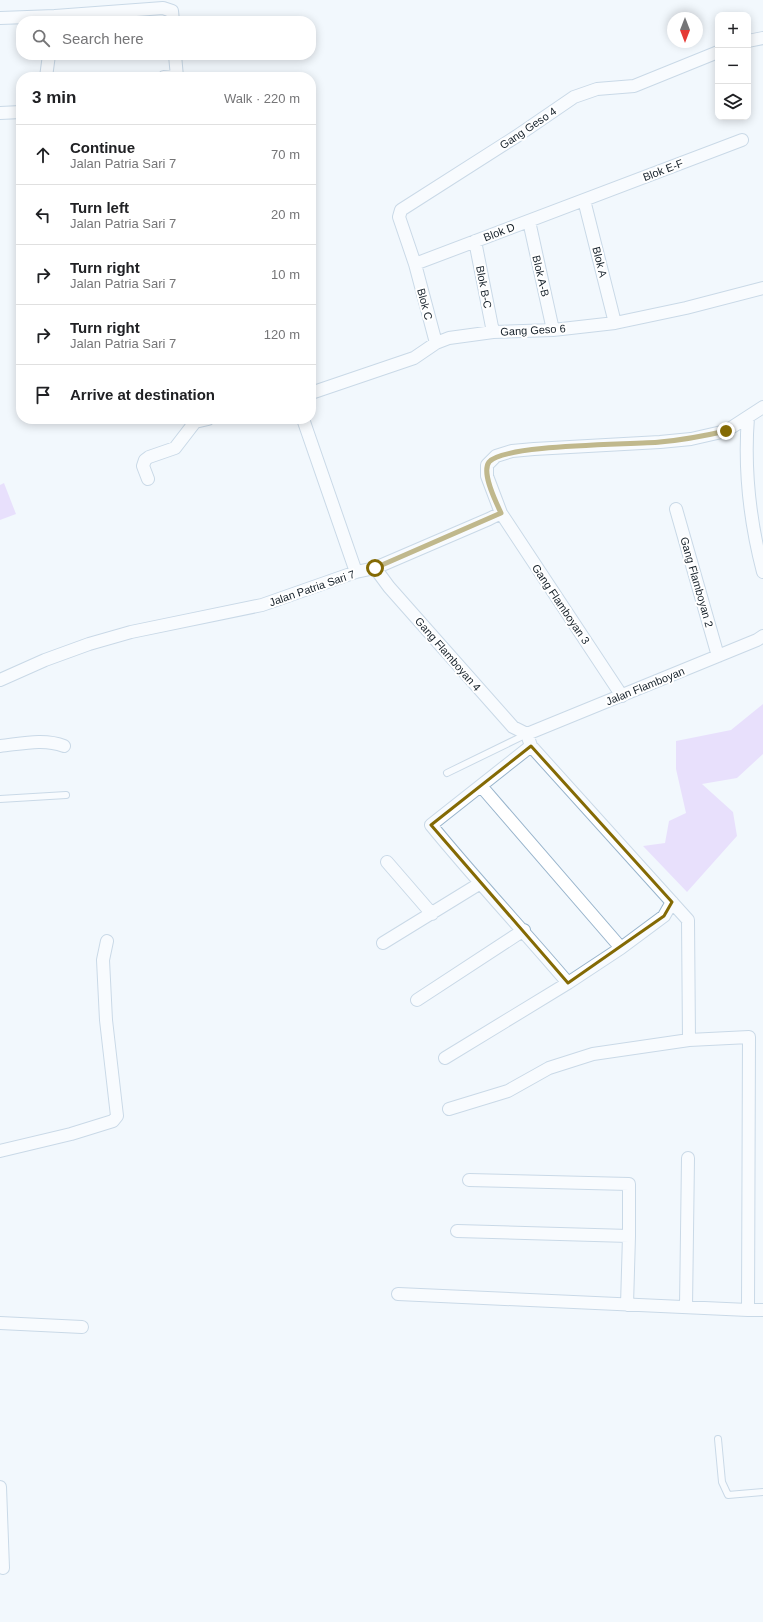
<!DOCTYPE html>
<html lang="en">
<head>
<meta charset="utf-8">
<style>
  :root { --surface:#fff; --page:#f2f2f2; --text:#202124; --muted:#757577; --line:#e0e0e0 }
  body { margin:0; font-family:Helvetica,sans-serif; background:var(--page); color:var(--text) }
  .controls { position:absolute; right:12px; top:12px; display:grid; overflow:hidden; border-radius:8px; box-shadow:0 2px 10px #0003 }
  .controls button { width:36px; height:36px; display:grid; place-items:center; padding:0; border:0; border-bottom:1px solid var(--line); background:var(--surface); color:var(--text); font:20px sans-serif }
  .compass { position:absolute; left:667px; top:12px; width:36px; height:36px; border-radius:50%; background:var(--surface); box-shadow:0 2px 10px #0003; rotate:180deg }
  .stop { position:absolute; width:12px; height:12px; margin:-9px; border:3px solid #846a04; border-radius:50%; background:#fff }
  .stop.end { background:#846a04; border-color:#fff; box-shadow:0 1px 4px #0008 }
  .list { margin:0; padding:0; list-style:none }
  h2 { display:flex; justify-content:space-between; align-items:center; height:52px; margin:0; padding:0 16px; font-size:17px }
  h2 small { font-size:13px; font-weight:400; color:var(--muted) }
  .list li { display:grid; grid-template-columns:26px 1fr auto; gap:12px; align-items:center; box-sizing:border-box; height:60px; padding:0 16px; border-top:1px solid var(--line) }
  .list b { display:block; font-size:15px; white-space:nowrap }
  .list p { margin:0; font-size:13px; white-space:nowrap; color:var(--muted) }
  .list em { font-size:13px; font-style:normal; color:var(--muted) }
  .icon { flex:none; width:22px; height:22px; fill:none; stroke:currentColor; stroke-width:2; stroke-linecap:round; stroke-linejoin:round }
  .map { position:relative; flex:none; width:763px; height:1622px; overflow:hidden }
  .search { position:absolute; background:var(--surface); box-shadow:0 2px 10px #0003; left:16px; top:16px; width:300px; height:44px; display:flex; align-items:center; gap:10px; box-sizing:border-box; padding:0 14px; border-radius:16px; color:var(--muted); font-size:15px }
  .panel { position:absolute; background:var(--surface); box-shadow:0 2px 10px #0003; left:16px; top:72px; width:300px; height:352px; border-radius:16px }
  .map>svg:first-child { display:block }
  .green { fill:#dcc4fb }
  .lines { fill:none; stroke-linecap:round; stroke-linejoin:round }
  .service-casing { stroke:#98b4cc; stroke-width:8 }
  .minor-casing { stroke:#98b4cc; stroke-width:14 }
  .service { stroke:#fff; stroke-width:6 }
  .minor { stroke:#fff; stroke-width:12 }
  .route { stroke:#846a04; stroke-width:5 }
  .marked { fill:none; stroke:#846a04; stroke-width:3; stroke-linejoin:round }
  .labels { text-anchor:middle; stroke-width:4; stroke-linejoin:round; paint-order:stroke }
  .street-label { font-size:11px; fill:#16212a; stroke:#fff }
</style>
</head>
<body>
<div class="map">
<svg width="763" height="1622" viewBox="0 0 763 1622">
  <rect width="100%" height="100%" fill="#f2f8fd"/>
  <!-- green -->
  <path class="green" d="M4 483 16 514 0 520V485Z
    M763 704V754L737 778 702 784 733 812 737 836 687 892 643 846 665 843 669 821 686 813 676 769V741L731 730Z"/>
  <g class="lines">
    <!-- service casing -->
    <g class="service-casing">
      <path id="service" d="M447 773 527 734
        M0 799 66 795
        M718 1439 722 1482 728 1495 763 1492"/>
    </g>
    <!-- minor casing -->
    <g class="minor-casing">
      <path id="minor" d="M55 16 163 8 172 11 173 21
        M0 18 55 16 54 21
        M748 41 763 38
        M175 55 177 77
        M46 77 49 55
        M164 77 177 76
        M0 113 21 112
        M584 200 615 323
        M529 221 553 330
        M475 241 493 332
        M415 264 742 140
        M436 343 415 264 399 217 401 210 517 136 574 97 597 89 634 86 718 52
        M311 393 414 358 436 343 449 338 493 332 553 330 615 323 686 308 763 288
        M748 417C744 468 750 522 763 572
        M303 419 356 572
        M148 479 143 466 145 460 149 457 175 448 195 422 208 419
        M676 509 718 656
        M501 513 622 696
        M375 568 389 587 513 727 527 734
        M0 680 45 660 89 644 131 632 262 605 356 572 375 568 489 519 501 513 487 476V465L496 456 512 451 534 449 660 442 691 439 726 431 763 407
        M527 734 531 746 688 920 689 1040
        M527 734 757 640 763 636
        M0 746C20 744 44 738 64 746
        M531 746 431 825C475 879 523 930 568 983
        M481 786 621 948
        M387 862 432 914
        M383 943 479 884
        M417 1000 524 930
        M445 1058 568 983 621 948 664 916 672 902
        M449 1109 508 1091 549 1068 593 1054 689 1040 749 1037 748 1310H763
        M0 1151 71 1134 113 1121 117 1116 106 1020 103 960 107 941
        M469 1180 629 1184V1236
        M457 1231 629 1236 627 1305
        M398 1294 748 1310
        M686 1307 688 1158
        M0 1323 82 1327
        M0 1487 3 1568"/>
    </g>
    <!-- service -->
    <use href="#service" class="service"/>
    <!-- minor -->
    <use href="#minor" class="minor"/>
  </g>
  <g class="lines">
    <!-- route -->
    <path class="route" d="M375 568 501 513C496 502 481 473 489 462 503 444 632 445 660 442 683 440 704 436 726 431"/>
  </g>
  <!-- marked area -->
  <path d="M0 0H763V1622H0ZM531 746 672 902 664 916 568 983 431 825Z" fill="#f2f8fd" fill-opacity=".55" fill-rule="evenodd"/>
  <path class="marked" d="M531 746 672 902 664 916 568 983 431 825Z"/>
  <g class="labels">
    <!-- street labels -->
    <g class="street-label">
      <text transform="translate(528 128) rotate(-34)" y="4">Gang Geso 4</text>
      <text transform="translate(663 170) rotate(-21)" y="4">Blok E-F</text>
      <text transform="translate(499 232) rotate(-21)" y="4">Blok D</text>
      <text transform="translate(600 262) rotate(76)" y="4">Blok A</text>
      <text transform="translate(541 276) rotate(77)" y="4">Blok A-B</text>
      <text transform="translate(484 287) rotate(79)" y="4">Blok B-C</text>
      <text transform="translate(425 304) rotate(75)" y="4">Blok C</text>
      <text transform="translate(533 330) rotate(-3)" y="4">Gang Geso 6</text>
      <text transform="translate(697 582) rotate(74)" y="4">Gang Flamboyan 2</text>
      <text transform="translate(312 588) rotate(-19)" y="4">Jalan Patria Sari 7</text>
      <text transform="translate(561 604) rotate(56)" y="4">Gang Flamboyan 3</text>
      <text transform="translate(448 654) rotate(49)" y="4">Gang Flamboyan 4</text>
      <text transform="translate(645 686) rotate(-22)" y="4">Jalan Flamboyan</text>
    </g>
  </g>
</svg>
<div class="controls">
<button>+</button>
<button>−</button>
<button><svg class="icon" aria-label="layers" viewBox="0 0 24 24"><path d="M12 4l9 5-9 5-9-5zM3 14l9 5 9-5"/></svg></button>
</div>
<svg class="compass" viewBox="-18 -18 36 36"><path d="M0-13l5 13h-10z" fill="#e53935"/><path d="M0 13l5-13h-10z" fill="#757577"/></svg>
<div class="stop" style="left:375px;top:568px"></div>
<div class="stop end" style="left:726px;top:431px"></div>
<div class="search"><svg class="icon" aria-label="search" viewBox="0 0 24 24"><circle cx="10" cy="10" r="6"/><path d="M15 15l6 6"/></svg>Search here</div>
<section class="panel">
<h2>3 min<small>Walk · 220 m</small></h2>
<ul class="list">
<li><svg class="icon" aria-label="ahead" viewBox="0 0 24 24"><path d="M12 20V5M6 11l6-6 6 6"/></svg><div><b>Continue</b><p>Jalan Patria Sari 7</p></div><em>70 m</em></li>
<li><svg class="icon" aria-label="left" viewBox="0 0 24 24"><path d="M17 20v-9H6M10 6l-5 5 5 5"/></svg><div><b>Turn left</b><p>Jalan Patria Sari 7</p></div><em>20 m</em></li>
<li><svg class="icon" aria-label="right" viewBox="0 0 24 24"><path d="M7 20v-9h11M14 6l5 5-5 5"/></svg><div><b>Turn right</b><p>Jalan Patria Sari 7</p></div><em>10 m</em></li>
<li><svg class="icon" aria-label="right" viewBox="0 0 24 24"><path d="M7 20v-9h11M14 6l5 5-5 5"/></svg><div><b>Turn right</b><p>Jalan Patria Sari 7</p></div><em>120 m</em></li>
<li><svg class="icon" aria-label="arrive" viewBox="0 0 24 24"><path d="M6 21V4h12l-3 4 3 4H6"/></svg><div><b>Arrive at destination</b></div></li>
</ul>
</section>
</div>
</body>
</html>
